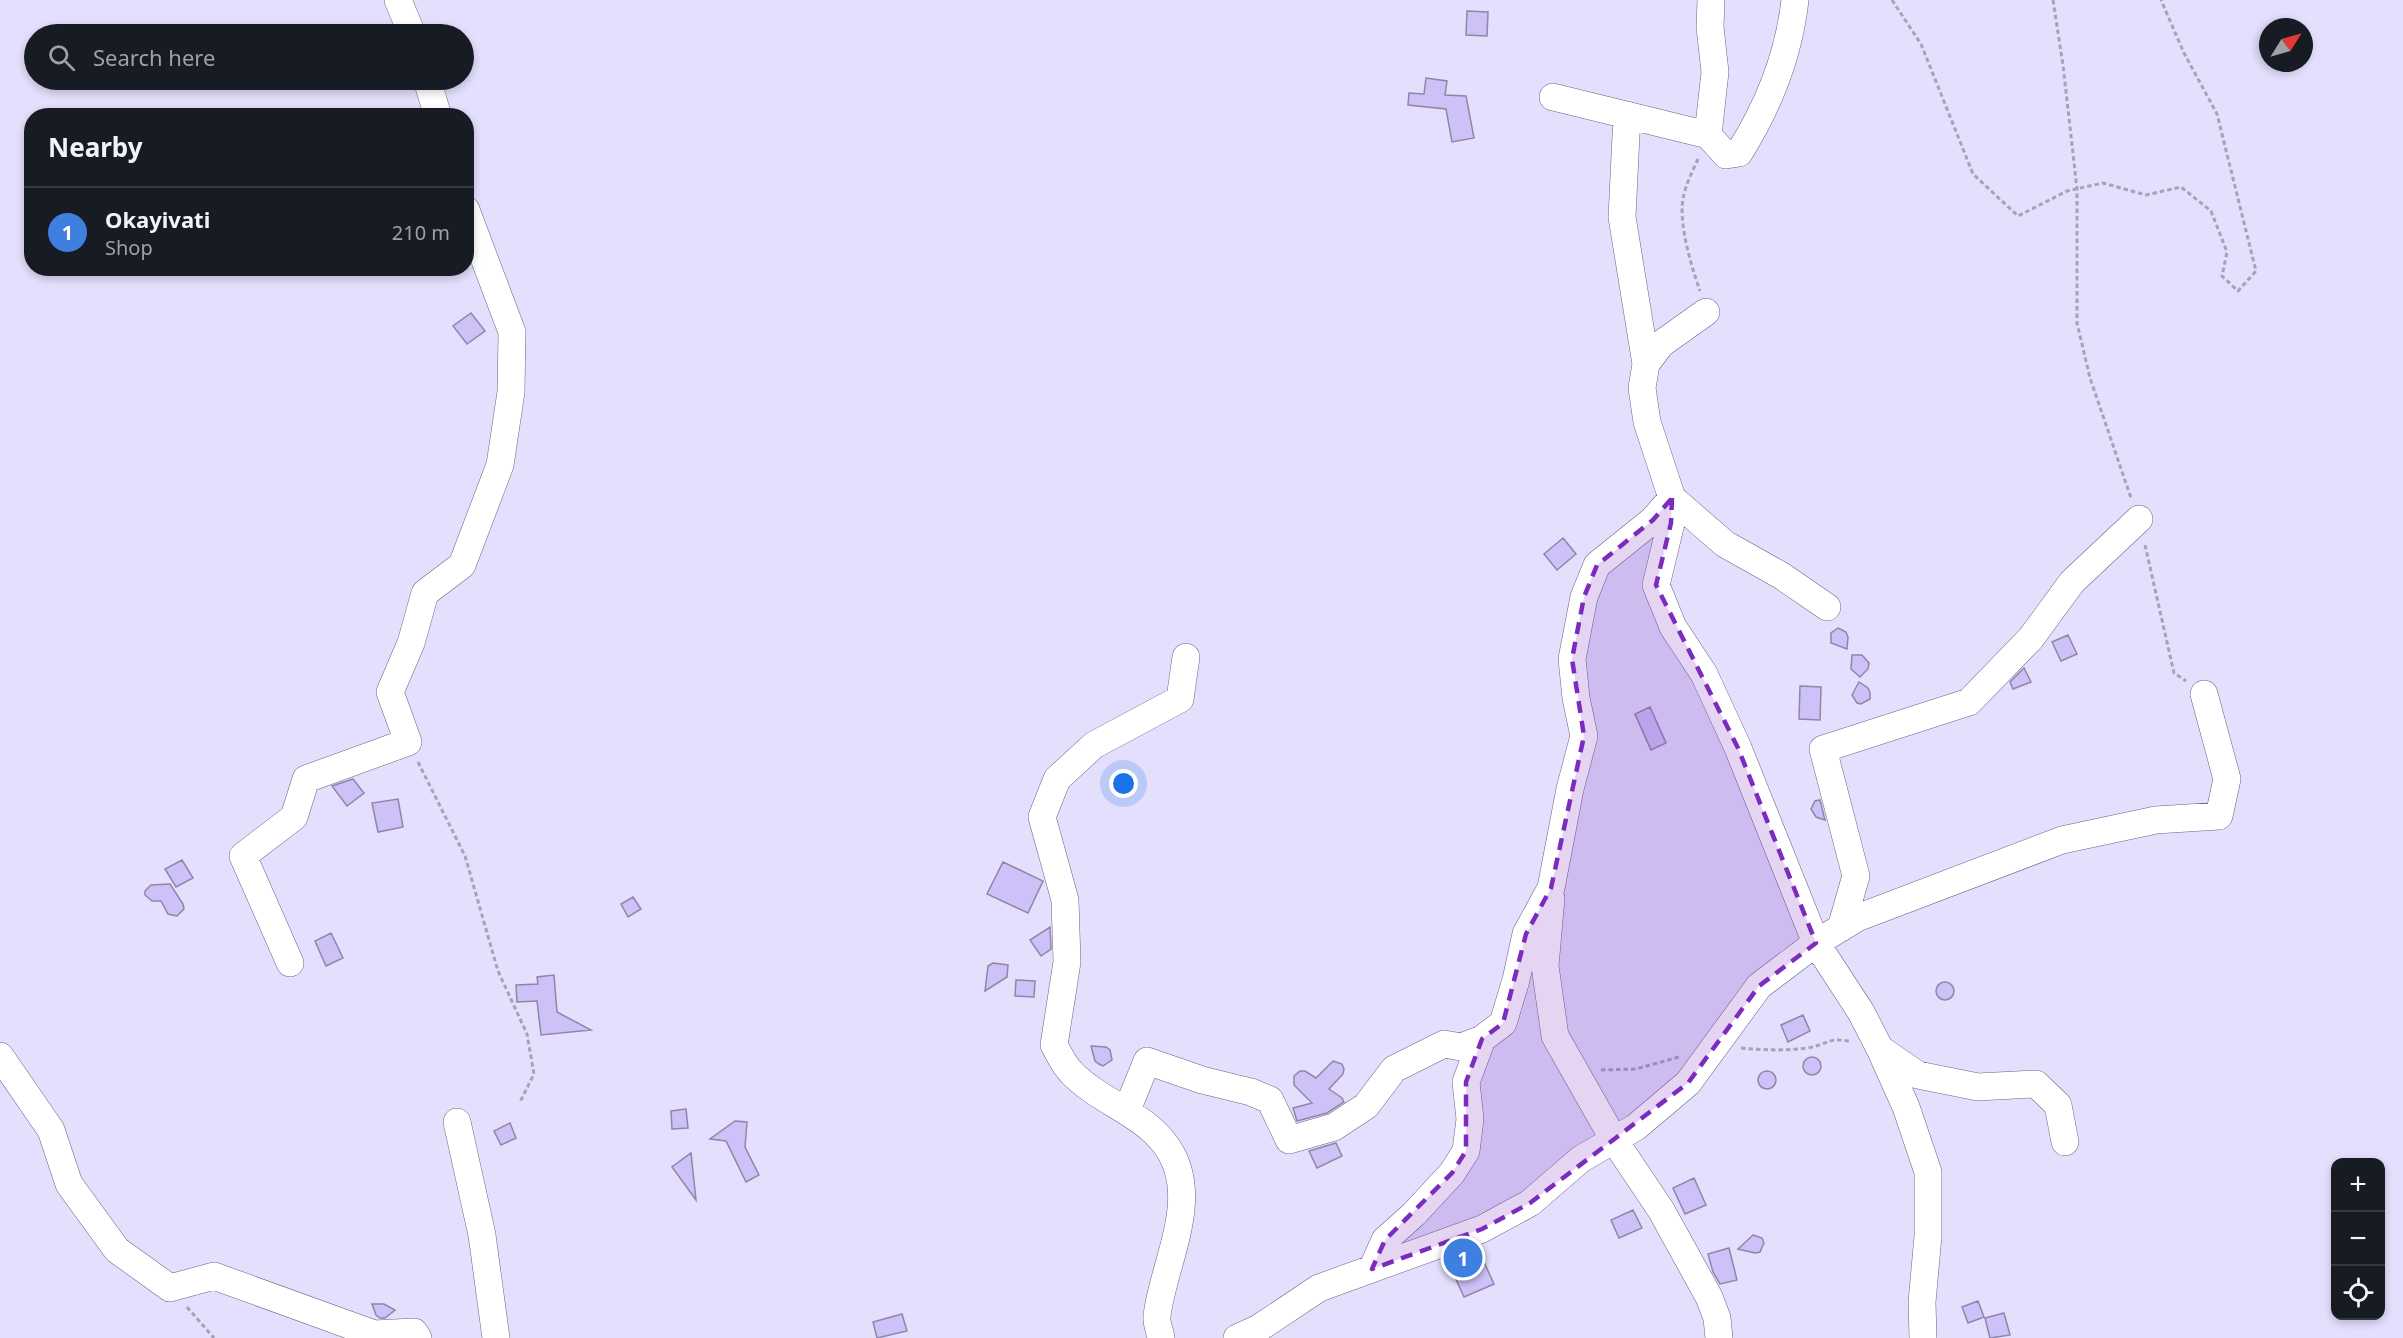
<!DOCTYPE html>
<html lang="en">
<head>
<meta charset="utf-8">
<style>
  :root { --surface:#171b24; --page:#20242c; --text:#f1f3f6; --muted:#9ea1a6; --line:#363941; --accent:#1a73e8 }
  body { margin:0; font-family:"Noto Sans",sans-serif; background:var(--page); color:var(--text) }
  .controls { position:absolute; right:18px; bottom:18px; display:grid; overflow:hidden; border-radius:12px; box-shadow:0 3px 9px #0003 }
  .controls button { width:54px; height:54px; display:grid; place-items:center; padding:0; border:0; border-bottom:2px solid var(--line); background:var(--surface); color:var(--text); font:30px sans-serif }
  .compass { position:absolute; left:2259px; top:18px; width:54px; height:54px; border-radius:50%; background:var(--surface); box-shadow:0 3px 9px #0003; rotate:53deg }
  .you { position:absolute; left:1124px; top:784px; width:21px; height:21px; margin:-15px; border:4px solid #fff; border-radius:50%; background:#1a73e8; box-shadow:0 0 0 9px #1a73e833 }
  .badge { display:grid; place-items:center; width:39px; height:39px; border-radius:50%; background:var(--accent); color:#fff; font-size:20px; font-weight:700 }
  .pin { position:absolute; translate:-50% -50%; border:3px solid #fff; box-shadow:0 2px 6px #0006 }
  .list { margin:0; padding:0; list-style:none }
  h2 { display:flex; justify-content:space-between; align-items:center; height:78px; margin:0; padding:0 24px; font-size:26px }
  h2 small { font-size:20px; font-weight:400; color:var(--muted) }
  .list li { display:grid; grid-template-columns:39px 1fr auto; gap:18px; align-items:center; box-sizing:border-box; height:90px; padding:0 24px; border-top:2px solid var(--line) }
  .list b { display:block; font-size:22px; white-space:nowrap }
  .list p { margin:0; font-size:20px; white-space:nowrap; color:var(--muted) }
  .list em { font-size:20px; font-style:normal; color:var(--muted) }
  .icon { flex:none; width:33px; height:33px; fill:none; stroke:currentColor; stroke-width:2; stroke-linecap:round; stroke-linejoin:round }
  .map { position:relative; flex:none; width:2403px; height:1338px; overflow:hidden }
  .search { position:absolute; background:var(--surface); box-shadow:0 3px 9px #0003; left:24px; top:24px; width:450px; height:66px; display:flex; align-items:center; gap:15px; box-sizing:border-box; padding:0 21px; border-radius:33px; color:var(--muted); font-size:22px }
  .panel { position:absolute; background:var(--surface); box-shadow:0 3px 9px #0003; left:24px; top:108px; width:450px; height:168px; border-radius:24px }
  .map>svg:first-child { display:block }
  .building { fill:#cdc1f7; stroke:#8e87a8; stroke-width:1.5 }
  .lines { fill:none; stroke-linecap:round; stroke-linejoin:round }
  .minor-casing { stroke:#696484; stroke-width:28 }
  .path { stroke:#a6a2ba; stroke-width:3; stroke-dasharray:4.5 3; stroke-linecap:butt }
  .minor { stroke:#fff; stroke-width:27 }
  .marked { fill:#7b2cbf; fill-opacity:0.2; stroke:#7b2cbf; stroke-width:4.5; stroke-dasharray:12 8; stroke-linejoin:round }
</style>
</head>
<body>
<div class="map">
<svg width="2403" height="1338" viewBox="0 0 2403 1338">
  <rect width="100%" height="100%" fill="#e3dffc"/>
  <!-- building -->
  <path class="building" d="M1467 11 1488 12 1487 36 1466 35Z
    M1426 78 1447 81 1445 95 1466 96 1474 138 1452 142 1446 109 1408 105 1409 93 1424 94Z
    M471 313 485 331 467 344 453 326Z
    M1563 538 1576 554 1557 570 1544 554Z
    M1838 628 1846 632 1848 637 1847 649 1831 643V633Z
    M2068 635 2077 654 2061 661 2052 642Z
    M1852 655H1862L1869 663 1868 669 1860 677 1851 669Z
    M2024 668 2031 682 2013 689 2010 682Z
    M1859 682 1868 688 1870 693V699L1861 704 1857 703 1852 695Z
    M1800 686 1821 687 1820 720 1799 719Z
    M1650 707 1666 743 1651 750 1635 714Z
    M353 779 364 793 347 806 332 786Z
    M398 799 403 827 378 832 372 803Z
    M1820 800 1825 820 1816 817 1811 809 1815 801Z
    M182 860 193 878 176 887 165 869Z
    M1003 862 1043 881 1028 913 987 894Z
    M170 884 183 904 184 909 177 916 168 914 161 901H152L145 895V891L151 885Z
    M633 897 641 909 628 917 621 904Z
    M1050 927 1051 949 1041 956 1030 940Z
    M331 933 343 958 326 966 315 941Z
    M993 963 1008 965 1007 977 985 991 988 966Z
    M554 975 557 1012 591 1030 541 1035 537 1001 517 1002 516 985 538 984 537 977Z
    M1016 980 1035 981 1034 997 1015 996Z
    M1936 991a9 9 0 1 1 18 0a9 9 0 1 1-18 0Z
    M1803 1015 1810 1031 1788 1042 1781 1025Z
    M1091 1046 1106 1047 1110 1050 1112 1060 1103 1066 1099 1064 1095 1061Z
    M1803 1066a9 9 0 1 1 18 0a9 9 0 1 1-18 0Z
    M1333 1061 1342 1064 1344 1069 1343 1074 1329 1089 1342 1098 1344 1102 1327 1113 1297 1121 1293 1108 1312 1103 1294 1085V1076L1300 1071H1305L1316 1078Z
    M1758 1080a9 9 0 1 1 18 0a9 9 0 1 1-18 0Z
    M686 1109 688 1128 672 1129 671 1111Z
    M735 1121 747 1122 745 1147 759 1175 746 1182 726 1141 710 1139Z
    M510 1123 516 1138 501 1145 494 1131Z
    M1336 1143 1342 1156 1317 1168 1309 1151Z
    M691 1153 696 1200 672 1167Z
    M1694 1178 1706 1205 1685 1214 1673 1188Z
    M1633 1210 1642 1228 1619 1238 1611 1220Z
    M1753 1235 1762 1238 1764 1243 1760 1252 1755 1253 1738 1249Z
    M1729 1248 1737 1280 1720 1284 1713 1272 1708 1254Z
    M1479 1251 1494 1284 1464 1297 1449 1264Z
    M1978 1301 1984 1317 1968 1323 1962 1307Z
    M372 1304H384L395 1310 385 1318H380L376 1315Z
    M2004 1313 2010 1335 1990 1338 1985 1318Z
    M902 1314 907 1331 877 1338 873 1322Z"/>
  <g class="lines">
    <!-- minor casing -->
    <g class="minor-casing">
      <path id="minor" d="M398 0 412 34
        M427 80 438 116
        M1553 97 1708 135 1726 155 1739 153C1768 107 1789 54 1795 0
        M1627 115 1622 217 1646 364
        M1708 135 1715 72 1710 27 1711 0
        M1706 312 1661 344 1646 364 1642 388 1647 422 1672 498 1671 523 1656 585 1673 627 1704 674 1738 748 1816 943 1861 1012 1880 1049 1906 1107 1928 1172V1236L1922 1302 1923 1338
        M1551 898 1545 966 1555 1036 1614 1140 1661 1210 1709 1297 1717 1318 1719 1338
        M1841 928 1856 876 1823 749 1969 702 2031 638 2072 582 2139 519
        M290 963 243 856 294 817 306 779 408 742 390 692 411 643 425 593 462 565 500 465 511 392 512 332 466 210
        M1880 1049 1918 1075 1978 1087 2036 1084 2058 1105 2065 1142
        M0 1056 51 1130 69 1184 117 1250 170 1288 214 1276 374 1334 414 1332 418 1338
        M1127 1110 1147 1061 1202 1080 1251 1092 1270 1100 1289 1140 1334 1127 1366 1106 1394 1069 1444 1044 1461 1047 1482 1039
        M457 1122 482 1235 496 1338
        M1372 1269 1385 1240 1414 1214 1452 1173 1466 1151 1470 1119 1466 1082 1482 1039 1503 1023 1516 980 1526 934 1551 888 1570 789 1584 736 1576 698 1572 659 1584 597 1597 565 1653 520 1672 498 1725 544 1782 576 1827 607
        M1161 1338C1160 1331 1156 1323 1157 1316 1163 1263 1204 1195 1165 1144 1141 1112 1098 1101 1071 1072 1064 1065 1059 1054 1054 1045L1067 962 1065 900 1042 817 1057 779 1094 745 1180 699 1186 657
        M1237 1338 1259 1328 1319 1288 1482 1229 1530 1203 1581 1159 1636 1127 1688 1083 1759 986 1816 943 1857 918 2062 840 2156 820 2219 816 2227 779 2204 694"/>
    </g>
    <!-- path -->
    <path class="path" d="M1892 0 1921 44 1973 174 2018 216 2067 191 2103 183 2146 195 2181 187 2211 211 2227 252 2222 276 2238 291 2256 271 2217 114 2184 53 2161 0
      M2053 0 2063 65 2077 189V323L2090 378 2131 498
      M1698 159C1693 170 1687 182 1684 194 1677 220 1691 265 1700 291
      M2145 545 2174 673 2186 681
      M418 762 465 856 498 971 527 1034 534 1074 520 1102
      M1741 1048C1763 1050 1785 1051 1807 1048 1828 1045 1828 1036 1852 1042
      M1601 1070 1636 1069 1679 1057
      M187 1307 214 1338"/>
    <!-- minor -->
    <use href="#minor" class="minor"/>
  </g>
  <!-- marked area -->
  <path class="marked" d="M1672 498 1671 523 1656 585 1738 748 1816 943 1759 986 1688 1083 1530 1203 1482 1229 1372 1269 1385 1240 1452 1173 1466 1151V1082L1482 1039 1503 1023 1526 934 1551 888 1584 736 1572 659 1584 597 1597 565 1653 520Z"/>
</svg>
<div class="controls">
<button>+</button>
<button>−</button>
<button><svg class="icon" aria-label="locate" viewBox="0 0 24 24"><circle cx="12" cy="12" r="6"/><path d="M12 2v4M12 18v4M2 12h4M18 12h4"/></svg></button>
</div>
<svg class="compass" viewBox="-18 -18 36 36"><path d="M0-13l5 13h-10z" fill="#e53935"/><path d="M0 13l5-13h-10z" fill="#9ea1a6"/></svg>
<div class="you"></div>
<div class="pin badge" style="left:1463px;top:1258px;background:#3f7fe0">1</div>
<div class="search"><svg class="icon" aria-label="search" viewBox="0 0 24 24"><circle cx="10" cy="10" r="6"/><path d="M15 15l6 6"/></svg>Search here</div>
<section class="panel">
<h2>Nearby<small></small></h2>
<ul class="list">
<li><span class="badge" style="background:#3f7fe0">1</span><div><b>Okayivati</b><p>Shop</p></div><em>210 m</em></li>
</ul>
</section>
</div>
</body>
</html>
